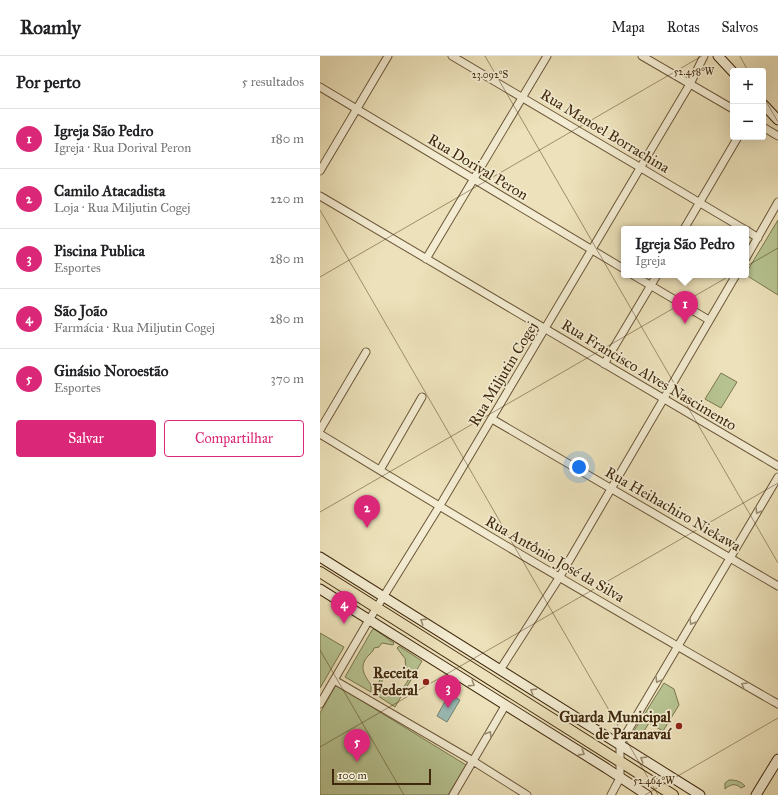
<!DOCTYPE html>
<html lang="pt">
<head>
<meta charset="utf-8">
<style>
  :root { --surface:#fff; --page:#f2f2f2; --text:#202124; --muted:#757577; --line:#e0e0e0; --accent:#db2777 }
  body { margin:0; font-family:"IM FELL Great Primer",serif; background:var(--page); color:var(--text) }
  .controls { position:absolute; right:12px; top:12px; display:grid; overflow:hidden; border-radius:4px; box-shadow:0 4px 16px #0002 }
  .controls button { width:36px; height:36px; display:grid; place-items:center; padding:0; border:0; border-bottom:1px solid var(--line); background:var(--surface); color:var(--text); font:20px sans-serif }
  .scale { position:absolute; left:12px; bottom:10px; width:99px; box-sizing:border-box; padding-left:4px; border:2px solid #40280c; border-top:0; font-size:11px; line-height:14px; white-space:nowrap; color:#40280c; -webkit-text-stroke:3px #f3ecd2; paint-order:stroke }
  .you { position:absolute; left:259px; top:411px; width:14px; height:14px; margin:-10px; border:3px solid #fff; border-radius:50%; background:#1a73e8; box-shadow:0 0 0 6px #1a73e833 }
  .badge { display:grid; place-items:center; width:26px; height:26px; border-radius:50%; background:var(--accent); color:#fff; font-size:13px; font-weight:700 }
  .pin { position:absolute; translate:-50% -33px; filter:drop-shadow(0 1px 2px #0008) }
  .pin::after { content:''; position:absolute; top:21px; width:14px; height:12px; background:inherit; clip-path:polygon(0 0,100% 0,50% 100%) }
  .popup { position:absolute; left:301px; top:170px; width:128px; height:52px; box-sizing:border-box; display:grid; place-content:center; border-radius:4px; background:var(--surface); filter:drop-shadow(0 1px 3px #0005); font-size:13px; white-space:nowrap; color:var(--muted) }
  .popup b { font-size:15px; color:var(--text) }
  .popup::after { content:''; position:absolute; left:50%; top:100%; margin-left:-8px; border:8px solid transparent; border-top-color:var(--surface) }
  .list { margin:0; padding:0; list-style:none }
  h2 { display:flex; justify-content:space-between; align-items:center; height:52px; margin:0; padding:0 16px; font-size:17px }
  h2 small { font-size:13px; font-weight:400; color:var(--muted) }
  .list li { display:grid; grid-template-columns:26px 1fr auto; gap:12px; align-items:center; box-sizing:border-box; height:60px; padding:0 16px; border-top:1px solid var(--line) }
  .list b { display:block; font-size:15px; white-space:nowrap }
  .list p { margin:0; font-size:13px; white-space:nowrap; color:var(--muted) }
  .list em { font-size:13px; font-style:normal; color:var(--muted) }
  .actions { display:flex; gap:8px; padding:12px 16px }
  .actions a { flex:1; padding:9px 0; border:1px solid var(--accent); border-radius:4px; text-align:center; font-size:14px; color:var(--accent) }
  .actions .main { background:var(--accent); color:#fff }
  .map { position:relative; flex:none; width:458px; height:739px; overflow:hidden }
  header { display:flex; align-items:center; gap:24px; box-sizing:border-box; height:56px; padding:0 20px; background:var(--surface); border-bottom:1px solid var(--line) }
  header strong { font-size:19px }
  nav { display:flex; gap:22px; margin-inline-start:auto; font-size:14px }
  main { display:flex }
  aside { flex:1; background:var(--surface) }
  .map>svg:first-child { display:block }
  .green { fill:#b6c391; stroke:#7b764e }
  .water { fill:#9abcb6; stroke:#768172 }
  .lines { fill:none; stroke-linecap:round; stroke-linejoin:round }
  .street-casing { stroke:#6b5638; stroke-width:9 }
  .secondary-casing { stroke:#40280c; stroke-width:11 }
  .primary-casing { stroke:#40280c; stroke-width:12 }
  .street { stroke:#f3ecd2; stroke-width:7 }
  .secondary { stroke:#f3ecd2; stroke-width:9 }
  .primary { stroke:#ece1ba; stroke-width:10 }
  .oneway { stroke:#9a8a6f }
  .ticks { fill:none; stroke:#40280c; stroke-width:1; stroke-opacity:0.45 }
  .poi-dot { fill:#8f2418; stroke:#f3ecd2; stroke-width:1.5 }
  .labels { text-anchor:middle; stroke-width:3.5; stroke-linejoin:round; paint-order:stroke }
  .street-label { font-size:15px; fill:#40280c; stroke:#f3ecd2 }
  .poi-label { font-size:15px; font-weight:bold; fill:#40280c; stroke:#f3ecd2; text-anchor:end }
  .ticks-label { font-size:10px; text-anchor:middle; fill:#40280c; stroke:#f3ecd2; stroke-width:3.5; stroke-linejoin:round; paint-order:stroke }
</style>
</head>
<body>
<header>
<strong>Roamly</strong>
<nav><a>Mapa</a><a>Rotas</a><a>Salvos</a></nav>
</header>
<main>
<aside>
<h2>Por perto<small>5 resultados</small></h2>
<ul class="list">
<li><span class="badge">1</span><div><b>Igreja São Pedro</b><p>Igreja · Rua Dorival Peron</p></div><em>180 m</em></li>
<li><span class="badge">2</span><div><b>Camilo Atacadista</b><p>Loja · Rua Miljutin Cogej</p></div><em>220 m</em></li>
<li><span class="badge">3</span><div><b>Piscina Publica</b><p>Esportes</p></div><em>280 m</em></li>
<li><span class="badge">4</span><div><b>São João</b><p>Farmácia · Rua Miljutin Cogej</p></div><em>280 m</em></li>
<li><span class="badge">5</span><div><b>Ginásio Noroestão</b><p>Esportes</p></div><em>370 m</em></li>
</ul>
<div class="actions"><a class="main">Salvar</a><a>Compartilhar</a></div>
</aside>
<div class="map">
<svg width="458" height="739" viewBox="0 0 458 739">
  <rect width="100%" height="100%" fill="#ece1ba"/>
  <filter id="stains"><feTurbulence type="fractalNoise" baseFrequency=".005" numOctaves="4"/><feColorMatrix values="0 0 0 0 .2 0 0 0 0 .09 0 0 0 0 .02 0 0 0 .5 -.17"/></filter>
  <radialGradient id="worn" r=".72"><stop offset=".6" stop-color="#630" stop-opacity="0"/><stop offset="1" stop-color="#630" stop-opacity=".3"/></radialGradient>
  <!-- green -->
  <path class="green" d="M458 164V239L426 219V217Z
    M401 317 417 326 401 352 385 343Z
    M54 573 74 587 73 589 62 587 59 591 54 592C53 596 51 597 48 600 38 611 45 620 51 629V636L25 621 52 574Z
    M0 577 24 591 0 632Z
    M79 590 102 605 75 651 55 638 60 623H62V635H66L67 637 71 635V634L74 632 77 637C86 630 90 623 91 613L86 612 85 604H86L77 592Z
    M344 627 354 633 359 649 343 675 329 667 318 685 310 681Z
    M16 629 146 709 128 739H0V657Z
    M409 724C416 724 420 725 425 730L421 732C416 727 410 728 405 733V727Z"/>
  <!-- water -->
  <path class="water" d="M129 638 140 644 127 666 117 660Z"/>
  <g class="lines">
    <!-- street casing -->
    <g class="street-casing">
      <path id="street" d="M132 0 424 173
        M322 0 413 53
        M0 31 304 213
        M443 71 458 80
        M0 115 68 0
        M0 140 458 410
        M364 173 418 81
        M426 174 438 182
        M426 202 458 146
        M106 203 227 0
        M313 219 389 264
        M284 308 337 219
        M172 363 458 530
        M0 374 46 296
        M0 378C151 470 304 560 458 648
        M60 414 102 341
        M180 614 239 522 416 219
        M14 624 153 705 207 739
        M0 648 49 564 119 451 370 28 384 0
        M133 739 185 650
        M291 739 300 722V688L458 421"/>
    </g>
    <!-- secondary casing -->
    <g class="secondary-casing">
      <path id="secondary" d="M398 0 413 16
        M443 48 458 64
        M0 501 380 739
        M0 533 286 712 327 739
        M436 739 458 703"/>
    </g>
    <!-- primary casing -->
    <g class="primary-casing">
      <path id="primary" d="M0 516 353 739"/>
    </g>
    <!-- street -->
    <use href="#street" class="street"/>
    <!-- secondary -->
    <use href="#secondary" class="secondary"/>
    <!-- primary -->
    <use href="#primary" class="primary"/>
  </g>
  <!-- one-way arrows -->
  <defs><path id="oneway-chevron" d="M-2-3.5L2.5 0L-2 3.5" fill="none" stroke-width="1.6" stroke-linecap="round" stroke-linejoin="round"/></defs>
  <g class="oneway">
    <use href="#oneway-chevron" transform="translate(438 455) rotate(121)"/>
    <use href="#oneway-chevron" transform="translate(103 565) rotate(-148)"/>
    <use href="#oneway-chevron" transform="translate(372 566) rotate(121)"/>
    <use href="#oneway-chevron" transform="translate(338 624) rotate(121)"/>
    <use href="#oneway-chevron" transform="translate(152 628) rotate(32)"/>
    <use href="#oneway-chevron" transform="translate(424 629) rotate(-150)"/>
    <use href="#oneway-chevron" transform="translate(213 635) rotate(-148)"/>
    <use href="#oneway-chevron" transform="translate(169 678) rotate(-60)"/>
    <use href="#oneway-chevron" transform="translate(262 697) rotate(32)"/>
    <use href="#oneway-chevron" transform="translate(323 703) rotate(-148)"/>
  </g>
  <!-- ticks -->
  <path class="ticks" d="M165 0 458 507M420 0 428 15M443 40 458 66M0 154 338 739M0 221 382 0M0 456 458 192M0 594 84 739M0 691 458 427M325 739 458 662"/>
  <!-- markers -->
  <g class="poi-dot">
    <circle cx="106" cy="626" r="4"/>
    <circle cx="359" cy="670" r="4"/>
  </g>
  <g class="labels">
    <!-- street labels -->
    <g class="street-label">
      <text transform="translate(285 75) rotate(31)" y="5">Rua Manoel Borrachina</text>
      <text transform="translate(158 111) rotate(31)" y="5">Rua Dorival Peron</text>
      <text transform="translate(183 318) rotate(-59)" y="5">Rua Miljutin Cogej</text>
      <text transform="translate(329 319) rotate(31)" y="5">Rua Francisco Alves Nascimento</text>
      <text transform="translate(353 453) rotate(30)" y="5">Rua Heihachiro Niekawa</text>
      <text transform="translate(235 503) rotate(30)" y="5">Rua Antônio José da Silva</text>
    </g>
    <!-- poi labels -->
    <g class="poi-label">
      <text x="98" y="622">Receita<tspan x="98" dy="17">Federal</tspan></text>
      <text x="351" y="666">Guarda Municipal<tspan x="351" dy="17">de Paranavaí</tspan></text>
    </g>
  </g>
  <g class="ticks-label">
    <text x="374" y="19">52.458°W</text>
    <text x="170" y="22">23.092°S</text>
    <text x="334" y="728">52.464°W</text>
  </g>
  <rect width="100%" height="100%" filter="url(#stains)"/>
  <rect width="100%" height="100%" fill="url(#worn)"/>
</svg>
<div class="controls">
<button>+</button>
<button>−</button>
</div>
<div class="scale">100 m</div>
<div class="you"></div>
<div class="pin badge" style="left:365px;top:268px">1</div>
<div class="popup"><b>Igreja São Pedro</b>Igreja</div>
<div class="pin badge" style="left:47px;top:472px">2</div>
<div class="pin badge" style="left:128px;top:652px">3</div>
<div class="pin badge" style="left:24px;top:568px">4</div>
<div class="pin badge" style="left:37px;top:706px">5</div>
</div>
</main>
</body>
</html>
